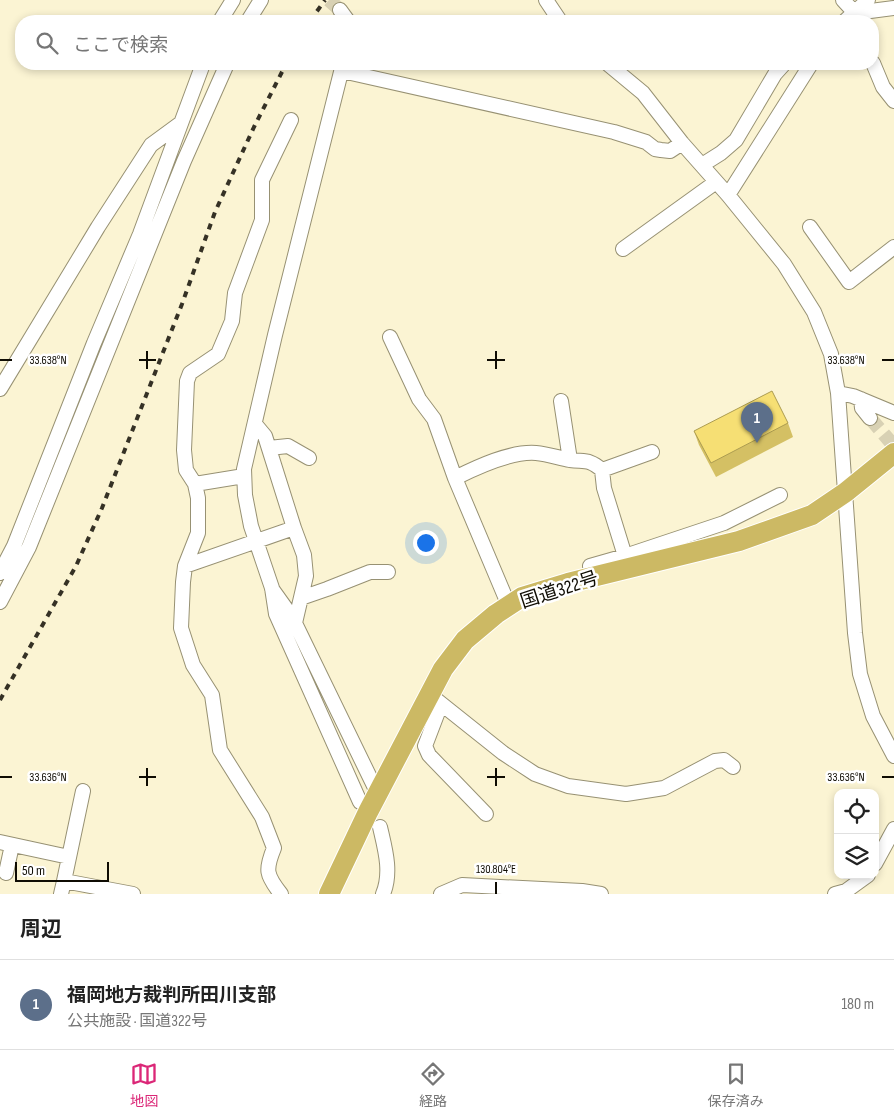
<!DOCTYPE html>
<html lang="ja">
<head>
<meta charset="utf-8">
<style>
  :root { --surface:#fff; --page:#f2f2f2; --text:#222; --muted:#767676; --line:#e0e0e0; --accent:#db2777 }
  body { margin:0; font-family:"Sofia Sans Condensed","Noto Sans JP",sans-serif; background:var(--page); color:var(--text) }
  .controls { position:absolute; right:15px; bottom:15px; display:grid; overflow:hidden; border-radius:10px; box-shadow:0 2px 8px #0003 }
  .controls button { width:45px; height:45px; display:grid; place-items:center; padding:0; border:0; border-bottom:1px solid var(--line); background:var(--surface); color:var(--text); font:25px sans-serif }
  .scale { position:absolute; left:15px; bottom:12px; width:94px; box-sizing:border-box; padding-left:5px; border:2px solid #0f0c03; border-top:0; font-size:14px; line-height:18px; white-space:nowrap; color:#0f0c03; -webkit-text-stroke:4px #fff; paint-order:stroke }
  .you { position:absolute; left:425px; top:542px; width:18px; height:18px; margin:-12px; border:4px solid #fff; border-radius:50%; background:#1a73e8; box-shadow:0 0 0 8px #1a73e833 }
  .badge { display:grid; place-items:center; width:32px; height:32px; border-radius:50%; background:var(--accent); color:#fff; font-size:16px; font-weight:700 }
  .pin { position:absolute; translate:-50% -41px; filter:drop-shadow(0 1px 2px #0008) }
  .pin::after { content:''; position:absolute; top:26px; width:18px; height:15px; background:inherit; clip-path:polygon(0 0,100% 0,50% 100%) }
  .list { margin:0; padding:0; list-style:none }
  h2 { display:flex; justify-content:space-between; align-items:center; height:65px; margin:0; padding:0 20px; font-size:21px }
  h2 small { font-size:16px; font-weight:400; color:var(--muted) }
  .list li { display:grid; grid-template-columns:32px 1fr auto; gap:15px; align-items:center; box-sizing:border-box; height:90px; padding:0 20px; border-top:1px solid var(--line) }
  .list b { display:block; font-size:19px; white-space:nowrap }
  .list p { margin:0; font-size:16px; white-space:nowrap; color:var(--muted) }
  .list em { font-size:16px; font-style:normal; color:var(--muted) }
  .icon { flex:none; width:28px; height:28px; fill:none; stroke:currentColor; stroke-width:2; stroke-linecap:round; stroke-linejoin:round }
  .map { position:relative; flex:none; width:894px; height:894px; overflow:hidden }
  .search { position:absolute; background:var(--surface); box-shadow:0 2px 8px #0003; left:15px; right:15px; top:15px; height:55px; display:flex; align-items:center; gap:12px; box-sizing:border-box; padding:0 18px; border-radius:20px; color:var(--muted); font-size:19px }
  .sheet { height:155px; background:var(--surface) }
  nav { display:flex; justify-content:space-around; align-items:center; box-sizing:border-box; height:70px; border-top:1px solid var(--line); background:var(--surface); font-size:14px; color:var(--muted) }
  nav a { display:grid; justify-items:center; gap:2px }
  nav .on { color:var(--accent) }
  .map>svg:first-child { display:block }
  .lines { fill:none; stroke-linecap:round; stroke-linejoin:round }
  .minor-tunnel { stroke:#d8d1b4; stroke-width:14; stroke-dasharray:14 7; stroke-linecap:butt }
  .minor-casing { stroke:#979173; stroke-width:16 }
  .highway-casing { stroke:#fff; stroke-width:22 }
  .minor { stroke:#fff; stroke-width:14 }
  .highway { stroke:#ccb964; stroke-width:20 }
  .rail { stroke:#353125; stroke-width:4; stroke-dasharray:6 6; stroke-linecap:butt }
  .wall { fill:#d4c064 }
  .building { fill:#f6df74; stroke:#ac9c51 }
  .ticks { fill:none; stroke:#0f0c03; stroke-width:2 }
  .labels { text-anchor:middle; stroke-width:5; stroke-linejoin:round; paint-order:stroke }
  .street-label { font-size:19px; fill:#0f0c03; stroke:#fff }
  .ticks-label { font-size:12px; text-anchor:middle; fill:#0f0c03; stroke:#fff; stroke-width:5; stroke-linejoin:round; paint-order:stroke }
</style>
</head>
<body>
<div class="map">
<svg width="894" height="894" viewBox="0 0 894 894">
  <rect width="100%" height="100%" fill="#fbf4d3"/>
  <g class="lines">
    <!-- minor-tunnel -->
    <path class="minor-tunnel" d="M329 0 340 10
      M870 418 894 446"/>
    <!-- minor casing -->
    <g class="minor-casing">
      <path id="minor" d="M546 0 560 21
        M843 0 855 13 858 21
        M340 10 348 21
        M855 13 894 8
        M220 21 233 0
        M248 21 261 0
        M845 21 868 0
        M873 63 883 87 894 101
        M343 64 275 335 244 469 245 495 251 526 272 588 276 614 360 802
        M608 64 643 93 682 143 728 195 784 264 814 312 831 354 838 393 855 633 860 674 873 716 894 756
        M342 71 614 132 646 142 655 149 661 150 670 151 682 143
        M702 165 721 153 736 140 775 74 784 64
        M728 195 811 64
        M810 227 849 282 894 247
        M623 249 716 182
        M390 337 419 399 434 419 455 478 509 606
        M0 389 98 227 151 145 181 123
        M838 393 853 396 894 413
        M861 399 862 408 870 418
        M561 401 570 460
        M255 424 265 436 294 528
        M269 448 288 446 309 458
        M244 476 195 484 198 498V533L185 566 183 582 181 628 193 665 212 695 220 750 262 817 274 848C265 870 266 875 281 894
        M455 478C477 467 511 451 536 453 548 454 559 458 570 460 586 462 589 459 602 470L652 452
        M195 484 186 470 184 450 187 381 190 373 218 354 232 321 235 293 262 220V180L291 120
        M625 556 724 523 780 495
        M185 566 294 528 304 555 306 576 295 623
        M0 573 14 546 94 343 140 234 203 64
        M593 576 590 566 625 556 604 488 602 470
        M272 589 292 617 378 794
        M301 598 327 589 370 572H388
        M0 602 29 547 184 161 227 64
        M429 694 503 753 535 774 568 786 626 794 664 788 715 761 724 760 733 767
        M441 704 425 746 429 755 486 814
        M380 827C385 849 392 872 383 894
        M0 842 69 857
        M875 864 894 829
        M6 873 12 845
        M64 881 83 791
        M61 894 64 881 133 894
        M441 894 462 885 582 891 601 894
        M835 894 846 891 868 875"/>
    </g>
    <!-- highway casing -->
    <g class="highway-casing">
      <path id="highway" d="M329 894 368 812 443 669 465 640 496 614 522 597 568 583 739 541 812 515 846 492 894 453"/>
    </g>
    <!-- minor -->
    <use href="#minor" class="minor"/>
    <!-- highway -->
    <use href="#highway" class="highway"/>
    <!-- rail -->
    <path class="rail" d="M310 21 325 0
      M0 700 76 566 102 508 182 304 215 212 254 127 286 64"/>
  </g>
  <!-- wall -->
  <path class="wall" d="M788 423 793 437 716 477 699 445 694 431Z"/>
  <!-- building -->
  <path class="building" d="M772 391 788 423 711 463 694 431Z"/>
  <!-- ticks -->
  <path class="ticks" d="M147 351V369M496 351V369M0 360H12M139 360H156M487 360H505M882 360H894M147 768V786M496 768V786M0 777H12M139 777H156M487 777H505M882 777H894M496 882V894"/>
  <g class="labels">
    <!-- street labels -->
    <g class="street-label">
      <text transform="translate(559 589) rotate(-18)" y="7">国道322号</text>
    </g>
  </g>
  <g class="ticks-label">
    <text x="48" y="364">33.638°N</text>
    <text x="846" y="364">33.638°N</text>
    <text x="48" y="781">33.636°N</text>
    <text x="846" y="781">33.636°N</text>
    <text x="496" y="873">130.804°E</text>
  </g>
</svg>
<div class="controls">
<button><svg class="icon" aria-label="locate" viewBox="0 0 24 24"><circle cx="12" cy="12" r="6"/><path d="M12 2v4M12 18v4M2 12h4M18 12h4"/></svg></button>
<button><svg class="icon" aria-label="layers" viewBox="0 0 24 24"><path d="M12 4l9 5-9 5-9-5zM3 14l9 5 9-5"/></svg></button>
</div>
<div class="scale">50 m</div>
<div class="you"></div>
<div class="pin badge" style="left:757px;top:443px;background:#5c6f8a">1</div>
<div class="search"><svg class="icon" aria-label="search" viewBox="0 0 24 24"><circle cx="10" cy="10" r="6"/><path d="M15 15l6 6"/></svg>ここで検索</div>
</div>
<section class="sheet">
<h2>周辺<small></small></h2>
<ul class="list">
<li><span class="badge" style="background:#5c6f8a">1</span><div><b>福岡地方裁判所田川支部</b><p>公共施設 · 国道322号</p></div><em>180 m</em></li>
</ul>
</section>
<nav>
<a class="on"><svg class="icon" aria-label="map" viewBox="0 0 24 24"><path d="M3 6l6-2 6 2 6-2v14l-6 2-6-2-6 2zM9 4v14M15 6v14"/></svg>地図</a>
<a><svg class="icon" aria-label="directions" viewBox="0 0 24 24"><path d="M12 3l9 9-9 9-9-9zM9 14v-3h6M13 9l2 2-2 2"/></svg>経路</a>
<a><svg class="icon" aria-label="saved" viewBox="0 0 24 24"><path d="M7 4h10v16l-5-4-5 4z"/></svg>保存済み</a>
</nav>
</body>
</html>
